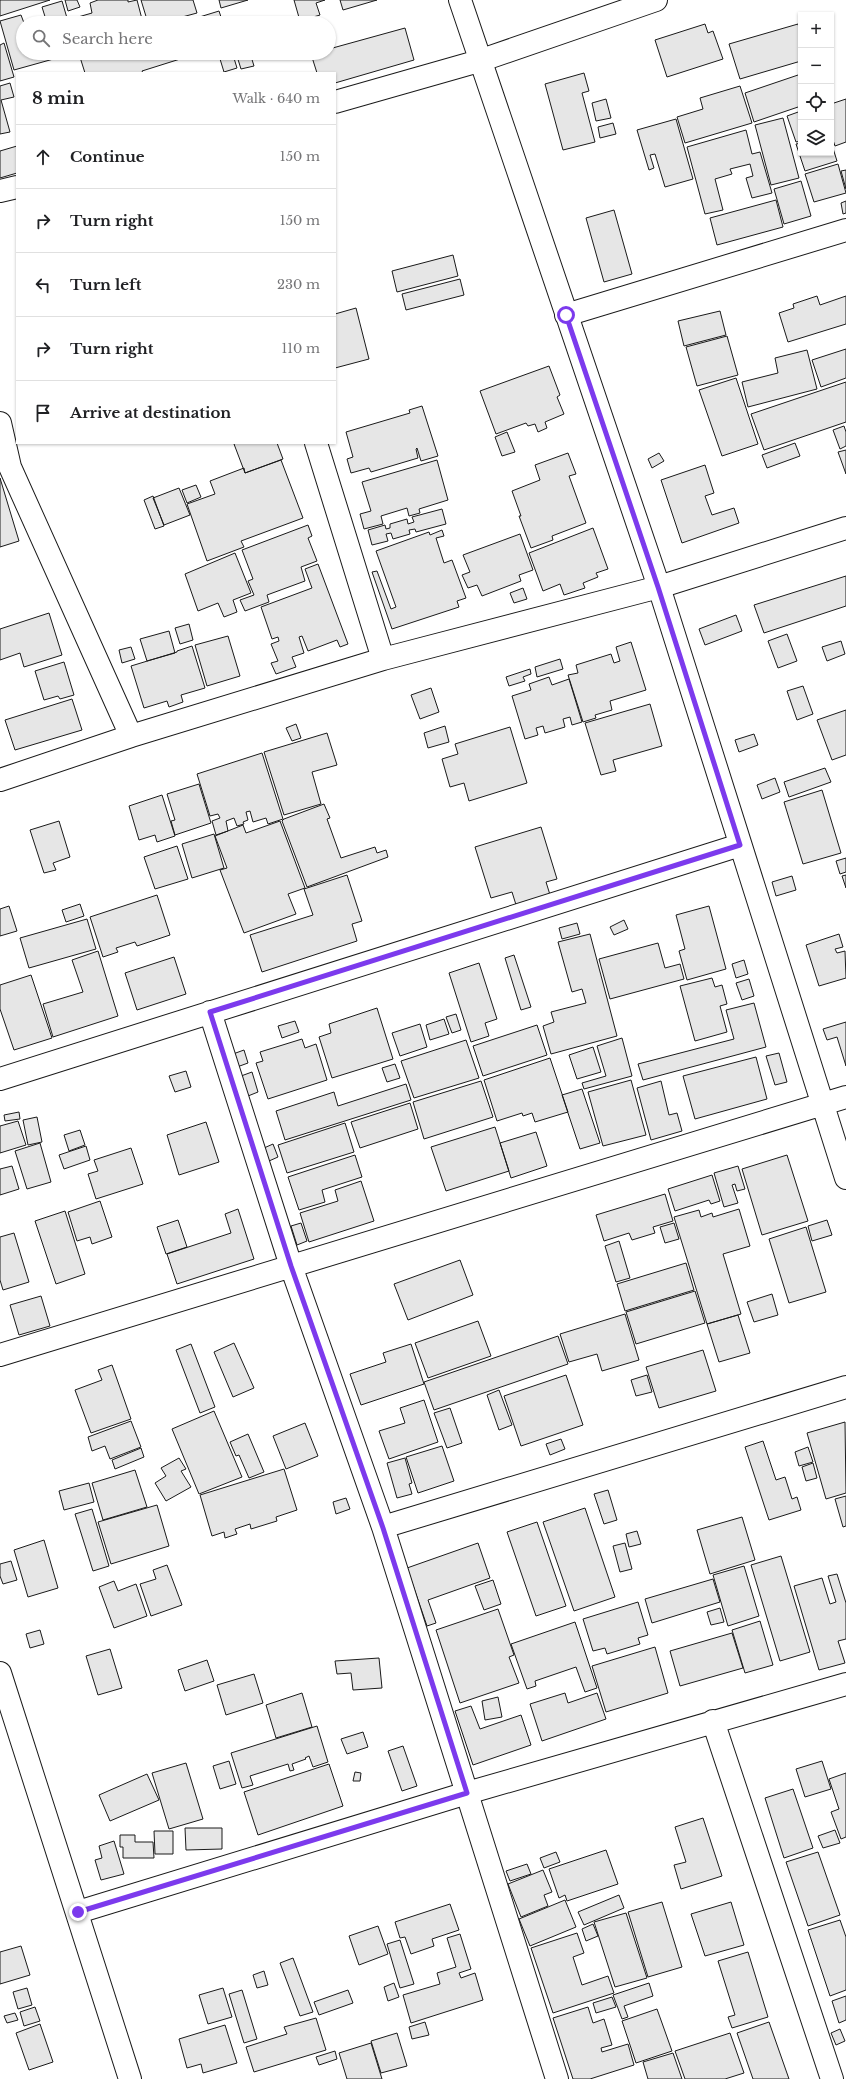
<!DOCTYPE html>
<html lang="en">
<head>
<meta charset="utf-8">
<style>
  :root { --surface:#fff; --page:#f2f2f2; --text:#202124; --muted:#757577; --line:#e0e0e0 }
  body { margin:0; font-family:"Libre Baskerville",serif; background:var(--page); color:var(--text) }
  .controls { position:absolute; right:12px; top:12px; display:grid; overflow:hidden; border-radius:0px; box-shadow:0 1px 3px #0004 }
  .controls button { width:36px; height:36px; display:grid; place-items:center; padding:0; border:0; border-bottom:1px solid var(--line); background:var(--surface); color:var(--text); font:20px sans-serif }
  .stop { position:absolute; width:12px; height:12px; margin:-9px; border:3px solid #7c3aed; border-radius:50%; background:#fff }
  .stop.end { background:#7c3aed; border-color:#fff; box-shadow:0 1px 4px #0008 }
  .list { margin:0; padding:0; list-style:none }
  h2 { display:flex; justify-content:space-between; align-items:center; height:52px; margin:0; padding:0 16px; font-size:17px }
  h2 small { font-size:13px; font-weight:400; color:var(--muted) }
  .list li { display:grid; grid-template-columns:26px 1fr auto; gap:12px; align-items:center; box-sizing:border-box; height:64px; padding:0 16px; border-top:1px solid var(--line) }
  .list b { display:block; font-size:15px; white-space:nowrap }
  .list em { font-size:13px; font-style:normal; color:var(--muted) }
  .icon { flex:none; width:22px; height:22px; fill:none; stroke:currentColor; stroke-width:2; stroke-linecap:round; stroke-linejoin:round }
  .map { position:relative; flex:none; width:846px; height:2079px; overflow:hidden }
  .search { position:absolute; background:var(--surface); box-shadow:0 1px 3px #0004; left:16px; top:16px; width:320px; height:44px; display:flex; align-items:center; gap:10px; box-sizing:border-box; padding:0 14px; border-radius:22px; color:var(--muted); font-size:15px }
  .panel { position:absolute; background:var(--surface); box-shadow:0 1px 3px #0004; left:16px; top:72px; width:320px; height:372px; border-radius:0px }
  .map>svg:first-child { display:block }
  .building { fill:#e6e6e6; stroke:#1a1a1a }
  .lines { fill:none; stroke-linecap:round; stroke-linejoin:round }
  .minor-casing { stroke:#1a1a1a; stroke-width:24 }
  .minor { stroke:#fff; stroke-width:22 }
  .route { stroke:#7c3aed; stroke-width:5 }
</style>
</head>
<body>
<div class="map">
<svg width="846" height="2079" viewBox="0 0 846 2079">
  <rect width="100%" height="100%" fill="#fff"/>
  <!-- building -->
  <path class="building" d="M0 0H50L0 16Z
    M65 0H77L80 7 68 11Z
    M98 0H128V2L137 0 143 23H72L71 19 92 13 90 3Z
    M141 0H193L197 13 160 23H148Z
    M219 0H248L221 8Z
    M294 0H325L316 3 320 15 300 21Z
    M340 0H377L343 10Z
    M62 1 67 18 47 23 42 7Z
    M219 11 223 23H180Z
    M21 15 24 23 23 53H75L14 70 0 21Z
    M705 24 708 33 713 31 723 59 667 77 655 40Z
    M798 24 801 35V61L740 79 729 44Z
    M405 28 414 60 335 83V73H317L311 54 329 53V49Z
    M4 43 14 77 0 81V45Z
    M83 53H196V54L142 71 143 73H85L79 54Z
    M236 53H250L254 66 241 69Z
    M233 55 237 68 224 72 220 59Z
    M584 73 589 91 582 93 595 142 563 150 545 84Z
    M801 74V106L754 122 745 93Z
    M10 83 14 97 1 100 10 132 0 134V86Z
    M740 86 752 123 685 143 677 117 703 109 700 98Z
    M606 99 611 118 596 121 592 103Z
    M846 99V142L835 146 831 134V104Z
    M801 111V141L796 142 787 116Z
    M783 118 799 178 771 185 755 125Z
    M676 119 693 179 665 187 655 154 650 155 654 168 649 170 637 130Z
    M613 123 616 134 600 138 598 127Z
    M746 130 752 154 760 152 772 193 752 198 746 178 753 176 750 164 730 169 732 174 715 179 723 210 705 214 687 147Z
    M831 142 837 161 805 171 796 144 801 143V153H831Z
    M17 146V173L0 178V151Z
    M838 164 846 193 814 202 805 174Z
    M846 170V189L841 171Z
    M801 181 811 216 784 224 774 189Z
    M776 200 783 227 717 245 710 218Z
    M846 201V213L843 214 841 203Z
    M614 210 632 274 604 282 586 218Z
    M453 255 458 276 397 292 392 271Z
    M460 279 464 295 406 310 402 294Z
    M817 296 820 305 846 296V324L788 342 779 313 794 308 793 304Z
    M356 308 369 359 335 368V314Z
    M720 311 726 335 684 346 678 321Z
    M727 336 738 375 697 386 686 347Z
    M846 349V378L821 387 812 360Z
    M807 350 817 389 748 407 742 382 778 373 775 358Z
    M549 366 560 395 557 397 564 414 545 422 547 428 538 432 535 424 528 426 526 423 496 434 480 391Z
    M736 378 758 444 722 456 699 390Z
    M846 382V422L764 450 751 414Z
    M422 406 438 456 421 461 417 448 416 449 418 458 371 472 369 468 351 473 347 459 353 457 346 432 410 413 409 410Z
    M844 426 846 432V446L840 449 833 430Z
    M507 432 515 452 502 456 495 437Z
    M237 443H277L283 459 245 473 234 444Z
    M795 443 800 456 767 468 762 455Z
    M846 450V474L838 452Z
    M568 453 576 474 569 476 586 523 552 536 553 540 531 548 519 516H521L512 491 540 480 535 465Z
    M659 453 664 461 652 468 648 459Z
    M281 460 303 518 241 541 244 547 207 561 187 504 215 494 210 481 244 468 245 473Z
    M437 460 448 500 419 509 420 513 409 516 407 508 381 516 383 524 364 529 360 514 371 511 362 482Z
    M705 465 714 493 705 496 712 515 734 508 739 523 682 543 661 480Z
    M0 478 19 541 0 547Z
    M196 485 201 497 187 503 182 490Z
    M179 488 190 515 164 525 153 498Z
    M153 496 164 526 155 529 144 500Z
    M442 509 446 524 416 532 415 529 409 530 410 534 393 539 391 533 386 534 388 541 372 545 368 530 385 525 386 529 390 528V524L407 519 408 524 414 522 412 517Z
    M308 525 312 536 308 538 317 561 301 567 305 581 267 595 269 602 245 611 240 600 254 595 248 581 253 579 242 550Z
    M593 528 608 569 596 573 598 577 583 583 585 588 564 595 560 584 543 591 529 553Z
    M442 530 444 536 436 538 444 563 452 560 466 598 457 601 459 607 392 629 372 572 377 571 391 609 396 607 376 551 429 532 430 535Z
    M520 534 533 570 519 575 521 581 482 596 477 585 468 588 462 575 470 572 463 555Z
    M235 553 251 593 233 600 237 612 224 617 218 603 198 611 185 574Z
    M318 564 348 644 340 647 337 640 308 651 302 636 299 637 304 653 292 657 296 667 276 674 271 663 278 661 271 644 279 641 278 637 272 639 261 607 312 588 305 569Z
    M846 576V606L764 633 754 605Z
    M523 588 527 599 514 603 510 593Z
    M49 613 62 655 24 667 20 653 0 660V629Z
    M736 615 742 631 705 645 699 629Z
    M189 624 193 640 180 644 175 628Z
    M169 631 175 653 147 661 140 639Z
    M787 634 797 661 778 668 768 641Z
    M228 636 240 676 207 686 195 645Z
    M841 641 845 654 827 661 822 647Z
    M631 642 646 690 610 701 612 710 595 715 596 718 583 722 568 675 578 673 576 665 611 654 614 663 620 661 616 647Z
    M192 646 205 688 181 695 183 702 169 707 167 701 144 708 131 666 177 652V651Z
    M131 647 135 659 122 663 119 650Z
    M560 659 563 669 537 677 535 667Z
    M64 662 74 695 60 699 58 696 44 700 35 671Z
    M530 669 531 674 523 677 525 681 509 686 506 677Z
    M549 677 552 685 569 679 582 722 572 725 570 717 563 719 565 727 545 733 543 726 536 728 538 735 525 739 512 696 531 690 529 684Z
    M803 686 813 714 797 720 787 691Z
    M431 688 439 712 420 719 411 695Z
    M72 699 82 730 15 750 5 720Z
    M650 704 662 746 613 760 616 771 601 775 585 723Z
    M846 710V755L832 760 817 720Z
    M296 724 301 738 292 741 286 728Z
    M445 726 449 742 428 748 424 733Z
    M510 727 527 783 469 801 464 783 450 787 442 759 458 754 455 744Z
    M327 733 337 765 312 772 321 804 284 815 264 752Z
    M754 734 758 745 739 752 735 740Z
    M262 753 283 819 268 824 266 818 253 822 250 811 246 812 248 820 243 822 244 824 237 826 234 818 226 821 228 831 216 835 212 821 220 818 218 814 210 816 197 774Z
    M825 768 831 782 789 797 784 782Z
    M775 778 780 792 762 799 757 785Z
    M199 784 211 823 175 835 171 821 175 820 167 794Z
    M822 790 841 853 803 864 784 802Z
    M162 795 175 836 157 842 155 835 139 840 129 806Z
    M324 804 330 818 327 819 341 858 375 847 377 853 386 850 388 857 307 887 282 821 284 819Z
    M59 821 70 857 53 863 56 870 44 873 30 830Z
    M280 821 305 888 288 894 296 914 244 933 220 870 227 868 215 836 243 825 246 833Z
    M541 827 557 879 546 882 551 898 517 908 512 892 491 898 475 847Z
    M214 834 224 868 192 878 182 844Z
    M177 846 188 879 155 889 144 857Z
    M846 858V872L840 874 836 861Z
    M347 875 362 921 352 924 357 941 262 972 250 935 313 915 304 889Z
    M846 875V888L842 876Z
    M792 876 796 890 776 896 772 882Z
    M157 895 170 935 137 946 135 942 116 948 118 952 103 957 90 917Z
    M80 904 84 916 66 922 62 910Z
    M9 906 17 931 0 936V909Z
    M709 906 726 969 687 980 679 951 685 949 676 915Z
    M87 919 96 949 29 968 20 938Z
    M624 920 628 929 614 935 610 927Z
    M577 923 580 934 562 939 559 928Z
    M590 934 617 1036 551 1054 543 1026 554 1022 551 1012 586 1003 582 989 572 992 558 942Z
    M839 934 843 947 835 949 837 953 845 951 846 978 819 986 806 945Z
    M658 943 665 968 680 964 684 979 610 999 599 959Z
    M98 951 118 1016 53 1037 43 1004 83 992 72 960Z
    M514 955 531 1007 521 1010 505 958Z
    M174 957 186 994 137 1010 125 973Z
    M744 960 748 974 736 978 732 964Z
    M479 963 497 1019 485 1023 489 1036 471 1042 449 973Z
    M31 975 52 1038 14 1050 0 1009V985Z
    M712 978 715 987 722 985 727 1004 720 1006 727 1032 695 1041 680 986Z
    M749 979 754 996 742 1000 736 983Z
    M754 1003 766 1047 643 1080 638 1064 734 1039 726 1010Z
    M377 1008 393 1059 332 1078 319 1037 331 1033 329 1024Z
    M456 1014 461 1030 452 1033 446 1017Z
    M444 1019 449 1034 430 1040 426 1025Z
    M295 1021 299 1032 282 1038 278 1026Z
    M846 1022V1066L837 1037 827 1040 823 1029Z
    M420 1024 427 1047 400 1056 392 1033Z
    M537 1025 547 1055 483 1076 473 1046Z
    M622 1038 632 1076 584 1089 582 1083 606 1076 597 1046Z
    M302 1039 305 1048 316 1044 327 1080 268 1099 256 1063 263 1061 260 1052Z
    M466 1040 479 1078 414 1098 401 1061Z
    M593 1047 601 1072 577 1079 569 1055Z
    M244 1050 248 1063 237 1067 233 1054Z
    M779 1053 787 1082 775 1085 766 1056Z
    M756 1057 767 1099 695 1119 683 1076Z
    M550 1058 568 1112 535 1122 532 1113 523 1116 522 1113 497 1121 484 1080Z
    M395 1064 400 1078 387 1082 382 1068Z
    M186 1071 191 1087 175 1092 169 1076Z
    M252 1072 258 1092 248 1096 241 1076Z
    M631 1080 646 1135 603 1146 588 1092Z
    M481 1081 493 1117 424 1139 413 1102Z
    M661 1081 669 1115 677 1113 682 1131 651 1140 637 1088Z
    M406 1084 411 1100 285 1140 276 1111 334 1092 338 1106Z
    M582 1089 600 1143 580 1149 562 1095Z
    M410 1103 418 1129 360 1148 351 1122Z
    M19 1112 20 1119 5 1121 4 1115Z
    M37 1117 42 1142 28 1145 23 1120Z
    M18 1121 26 1145 0 1153V1126Z
    M206 1122 219 1162 179 1175 167 1135Z
    M345 1123 354 1152 287 1173 278 1145Z
    M495 1127 509 1171 446 1191 431 1147Z
    M80 1130 85 1145 69 1151 64 1135Z
    M536 1132 547 1166 511 1178 500 1143Z
    M40 1143 51 1182 27 1189 15 1151Z
    M273 1144 278 1157 269 1161 264 1148Z
    M86 1146 90 1160 64 1169 59 1155Z
    M131 1148 143 1184 96 1199 88 1174 98 1171 94 1160Z
    M355 1155 362 1177 322 1190 325 1202 299 1210 288 1177Z
    M787 1155 808 1221 762 1235 742 1169Z
    M12 1166 19 1189 0 1195V1169Z
    M738 1166 745 1189 737 1191 735 1184 732 1185 738 1203 724 1207 714 1173Z
    M712 1175 720 1201 711 1204 709 1200 675 1211 668 1189Z
    M361 1181 374 1221 309 1242 300 1213 338 1201 335 1190Z
    M665 1194 673 1221 653 1227 655 1233 632 1240 629 1233 604 1241 596 1215Z
    M100 1201 112 1237 92 1244 90 1237 77 1241 68 1212Z
    M238 1209 254 1259 177 1284 167 1254 231 1233 225 1214Z
    M739 1209 750 1246 723 1254 741 1314 707 1324 674 1217 699 1210 701 1217 712 1213 713 1217Z
    M65 1211 85 1274 56 1284 35 1221Z
    M178 1220 187 1247 166 1254 157 1227Z
    M827 1220 832 1235 812 1241 808 1226Z
    M301 1223 307 1241 297 1245 291 1226Z
    M674 1223 679 1239 665 1243 660 1227Z
    M806 1227 826 1292 789 1303 769 1239Z
    M14 1233 29 1282 3 1290 0 1280V1237Z
    M619 1241 630 1278 616 1282 605 1246Z
    M460 1260 473 1295 408 1320 394 1284Z
    M686 1263 694 1290 625 1311 617 1284Z
    M695 1291 705 1323 636 1344 626 1312Z
    M772 1294 778 1315 754 1322 747 1302Z
    M41 1296 50 1326 19 1335 10 1305Z
    M625 1314 639 1360 602 1371 597 1354 569 1362 560 1334Z
    M738 1315 750 1353 719 1362 707 1324Z
    M478 1321 491 1356 428 1378 415 1343Z
    M558 1336 568 1364 434 1410 424 1382Z
    M234 1343 254 1388 233 1397 214 1352Z
    M191 1344 215 1407 200 1413 176 1350Z
    M411 1344 424 1384 361 1405 350 1374 386 1362 383 1353Z
    M703 1350 716 1391 659 1408 646 1367Z
    M112 1365 131 1419 91 1433 75 1390 102 1380 98 1370Z
    M566 1375 583 1425 521 1446 504 1396Z
    M647 1375 652 1392 636 1396 631 1380Z
    M499 1390 512 1425 499 1430 487 1395Z
    M424 1400 438 1442 389 1459 379 1431 405 1423 400 1408Z
    M450 1408 462 1443 447 1448 434 1413Z
    M214 1411 242 1477 199 1494 172 1429Z
    M131 1421 141 1447 110 1459 105 1446 92 1451 88 1437Z
    M845 1422 846 1493 826 1499 807 1433Z
    M305 1423 318 1456 286 1469 273 1436Z
    M248 1434 264 1472 249 1478 239 1455 236 1456 230 1442Z
    M561 1439 565 1449 550 1455 546 1444Z
    M763 1441 776 1480 785 1477 792 1499 797 1497 801 1510 769 1520 745 1447Z
    M442 1446 454 1481 418 1493 406 1457Z
    M808 1447 813 1462 799 1466 795 1452Z
    M141 1448 144 1457 115 1469 112 1460Z
    M179 1458 186 1469 181 1471 191 1487 166 1501 155 1483 166 1476 161 1468Z
    M405 1458 412 1483 409 1484 412 1494 397 1498 387 1463Z
    M813 1463 817 1478 806 1481 802 1467Z
    M284 1469 297 1510 276 1517 277 1521 251 1529 250 1524 235 1529 237 1534 225 1538 224 1532 212 1536 200 1495Z
    M135 1470 147 1507 103 1520 92 1483Z
    M89 1483 94 1502 64 1510 59 1491Z
    M608 1490 617 1520 604 1524 594 1494Z
    M846 1496V1526L843 1527 835 1499Z
    M346 1498 350 1509 336 1514 333 1502Z
    M157 1505 169 1546 111 1564 98 1522Z
    M585 1508 615 1597 574 1611 543 1522Z
    M92 1509 109 1566 93 1571 75 1514Z
    M742 1517 755 1560 710 1574 697 1530Z
    M537 1522 566 1606 536 1616 507 1532Z
    M637 1531 641 1544 629 1547 626 1534Z
    M44 1540 58 1588 28 1597 14 1550Z
    M478 1543 490 1578 428 1600 436 1623 427 1626 407 1568Z
    M625 1543 632 1569 620 1572 613 1546Z
    M781 1556 810 1652 780 1661 751 1565Z
    M11 1561 17 1580 3 1584 0 1576V1564Z
    M167 1565 182 1605 151 1616 140 1584 156 1579 153 1570Z
    M744 1566 759 1616 728 1626 713 1575Z
    M837 1574 846 1603V1639L838 1641 845 1663 819 1670 794 1586 822 1578 830 1604 836 1602 828 1576Z
    M713 1579 720 1602 652 1623 645 1599Z
    M493 1580 501 1604 484 1610 475 1586Z
    M114 1581 118 1591 136 1584 147 1616 114 1628 99 1587Z
    M638 1602 648 1635 638 1638 640 1644 607 1654 605 1648 593 1651 583 1619Z
    M720 1608 724 1622 711 1625 707 1612Z
    M498 1609 514 1655 509 1657 519 1683 460 1703 436 1630Z
    M760 1621 773 1665 745 1673 732 1630Z
    M575 1622 597 1688 585 1692 576 1667 535 1681 536 1686 527 1689 511 1644Z
    M40 1630 44 1644 30 1648 26 1634Z
    M732 1633 743 1668 680 1686 670 1651Z
    M655 1647 668 1693 606 1712 592 1666Z
    M110 1649 122 1688 98 1695 86 1656Z
    M379 1658 382 1688 353 1690 351 1673 337 1674 335 1661Z
    M207 1660 214 1681 185 1691 178 1670Z
    M254 1674 263 1703 226 1715 217 1685Z
    M302 1693 312 1727 276 1738 266 1705Z
    M565 1693 568 1703 597 1693 606 1719 542 1741 530 1704Z
    M498 1697 502 1717 485 1720 482 1701Z
    M471 1706 480 1729 521 1715 531 1745 473 1765 455 1711Z
    M317 1726 328 1762 313 1767 309 1756 305 1758 306 1759 292 1764 294 1770 290 1771 288 1764 250 1776 253 1785 242 1788 231 1753Z
    M363 1732 368 1747 347 1754 341 1739Z
    M403 1746 417 1786 402 1791 388 1751Z
    M229 1761 236 1784 220 1789 213 1766Z
    M822 1761 831 1789 805 1797 796 1769Z
    M186 1763 203 1819 169 1829 152 1773Z
    M329 1764 343 1806 258 1835 244 1792Z
    M355 1772 361 1773 360 1781H353Z
    M846 1773V1837L841 1839 831 1812 839 1809 829 1779Z
    M147 1774 159 1800 110 1821 99 1795Z
    M793 1789 813 1848 784 1858 765 1798Z
    M703 1818 722 1876 681 1889 674 1865 686 1862 675 1827Z
    M185 1828H222V1849L186 1850Z
    M835 1830 840 1843 823 1848 818 1836Z
    M154 1831H173V1854H155Z
    M120 1835H135V1842H153L154 1858H123V1847H120Z
    M114 1841 124 1874 101 1880 95 1860 102 1858 99 1846Z
    M606 1850 618 1884 567 1901 565 1895 559 1898 549 1869Z
    M556 1852 560 1862 544 1868 540 1858Z
    M818 1852 840 1915 808 1926 786 1862Z
    M527 1864 531 1874 510 1881 506 1871Z
    M543 1870 552 1892 544 1895 548 1906 521 1917 508 1884Z
    M619 1895 624 1908 584 1925 578 1912Z
    M565 1900 576 1927 530 1946 519 1919Z
    M662 1902 682 1967 648 1977 628 1912Z
    M731 1902 744 1945 705 1956 691 1914Z
    M450 1904 459 1930 432 1939 434 1946 411 1954 405 1937 400 1938 395 1922Z
    M626 1913 647 1978 615 1987 594 1922Z
    M840 1920 846 1937V1990L830 1996 808 1930Z
    M593 1924 598 1936 586 1941 582 1929Z
    M378 1926 388 1954 359 1965 349 1936Z
    M577 1933 584 1953 573 1957 582 1985 608 1976 614 1993 553 2013 531 1948Z
    M460 1934 471 1969 459 1973 461 1978 475 1973 483 2000 411 2023 403 1995 440 1984 437 1973 456 1967 447 1938Z
    M400 1940 414 1984 400 1988 387 1944Z
    M21 1946 30 1975 0 1984V1952Z
    M748 1952 768 2017 732 2028 728 2017 735 2015 718 1961Z
    M293 1958 313 2012 300 2016 280 1963Z
    M264 1971 268 1985 257 1988 253 1975Z
    M394 1983 399 1997 388 2001 384 1987Z
    M649 1983 653 1996 624 2006 628 2017 622 2019 613 1995Z
    M27 1988 32 2005 18 2009 13 1992Z
    M223 1988 232 2017 208 2024 199 1995Z
    M242 1990 257 2039 244 2043 229 1994Z
    M348 1990 353 2003 319 2015 314 2002Z
    M846 1996V2020L839 2023 832 2001Z
    M612 1997 616 2007 596 2013 593 2003Z
    M35 2007 40 2021 24 2026 20 2012Z
    M588 2007 593 2023 604 2019 612 2045 601 2048 602 2052 628 2044 634 2065 590 2079H573L553 2018Z
    M657 2009 672 2051 636 2063 622 2021Z
    M15 2013 18 2020 7 2023 4 2016Z
    M316 2018 326 2050 254 2072 246 2047 287 2034 284 2027Z
    M425 2022 429 2035 412 2039 409 2027Z
    M769 2022 789 2079H753L737 2033Z
    M40 2024 53 2062 29 2070 16 2033Z
    M225 2025 237 2063 203 2073 201 2064 187 2068 179 2039Z
    M840 2029 845 2041 836 2045 831 2033Z
    M397 2033 407 2066 381 2073 371 2041Z
    M730 2033 744 2073 725 2079H685L675 2051Z
    M371 2043 382 2079H347L339 2053Z
    M335 2051 337 2059 319 2065 316 2057Z
    M673 2053 682 2079H648L643 2062Z"/>
  <g class="lines">
    <!-- minor casing -->
    <g class="minor-casing">
      <path id="minor" d="M460 0 659 587 846 1178
        M335 102 479 61 656 0
        M0 191 17 187
        M566 315 846 230
        M0 423 10 467 131 736
        M316 443 383 659
        M0 780 131 736 383 659 659 587 846 528
        M210 1012 291 1266 383 1527 557 2079
        M0 1079 740 845
        M0 1355 846 1097
        M383 1527 846 1387
        M0 1673 130 2079
        M713 1721 832 2079
        M78 1912 467 1793 846 1684"/>
    </g>
    <!-- minor -->
    <use href="#minor" class="minor"/>
  </g>
  <g class="lines">
    <!-- route -->
    <path class="route" d="M78 1912 467 1793 383 1528 291 1266 210 1012 740 845 658 587 566 315"/>
  </g>
</svg>
<div class="controls">
<button>+</button>
<button>−</button>
<button><svg class="icon" aria-label="locate" viewBox="0 0 24 24"><circle cx="12" cy="12" r="6"/><path d="M12 2v4M12 18v4M2 12h4M18 12h4"/></svg></button>
<button><svg class="icon" aria-label="layers" viewBox="0 0 24 24"><path d="M12 4l9 5-9 5-9-5zM3 14l9 5 9-5"/></svg></button>
</div>
<div class="stop" style="left:566px;top:315px"></div>
<div class="stop end" style="left:78px;top:1912px"></div>
<div class="search"><svg class="icon" aria-label="search" viewBox="0 0 24 24"><circle cx="10" cy="10" r="6"/><path d="M15 15l6 6"/></svg>Search here</div>
<section class="panel">
<h2>8 min<small>Walk · 640 m</small></h2>
<ul class="list">
<li><svg class="icon" aria-label="ahead" viewBox="0 0 24 24"><path d="M12 20V5M6 11l6-6 6 6"/></svg><div><b>Continue</b></div><em>150 m</em></li>
<li><svg class="icon" aria-label="right" viewBox="0 0 24 24"><path d="M7 20v-9h11M14 6l5 5-5 5"/></svg><div><b>Turn right</b></div><em>150 m</em></li>
<li><svg class="icon" aria-label="left" viewBox="0 0 24 24"><path d="M17 20v-9H6M10 6l-5 5 5 5"/></svg><div><b>Turn left</b></div><em>230 m</em></li>
<li><svg class="icon" aria-label="right" viewBox="0 0 24 24"><path d="M7 20v-9h11M14 6l5 5-5 5"/></svg><div><b>Turn right</b></div><em>110 m</em></li>
<li><svg class="icon" aria-label="arrive" viewBox="0 0 24 24"><path d="M6 21V4h12l-3 4 3 4H6"/></svg><div><b>Arrive at destination</b></div></li>
</ul>
</section>
</div>
</body>
</html>
